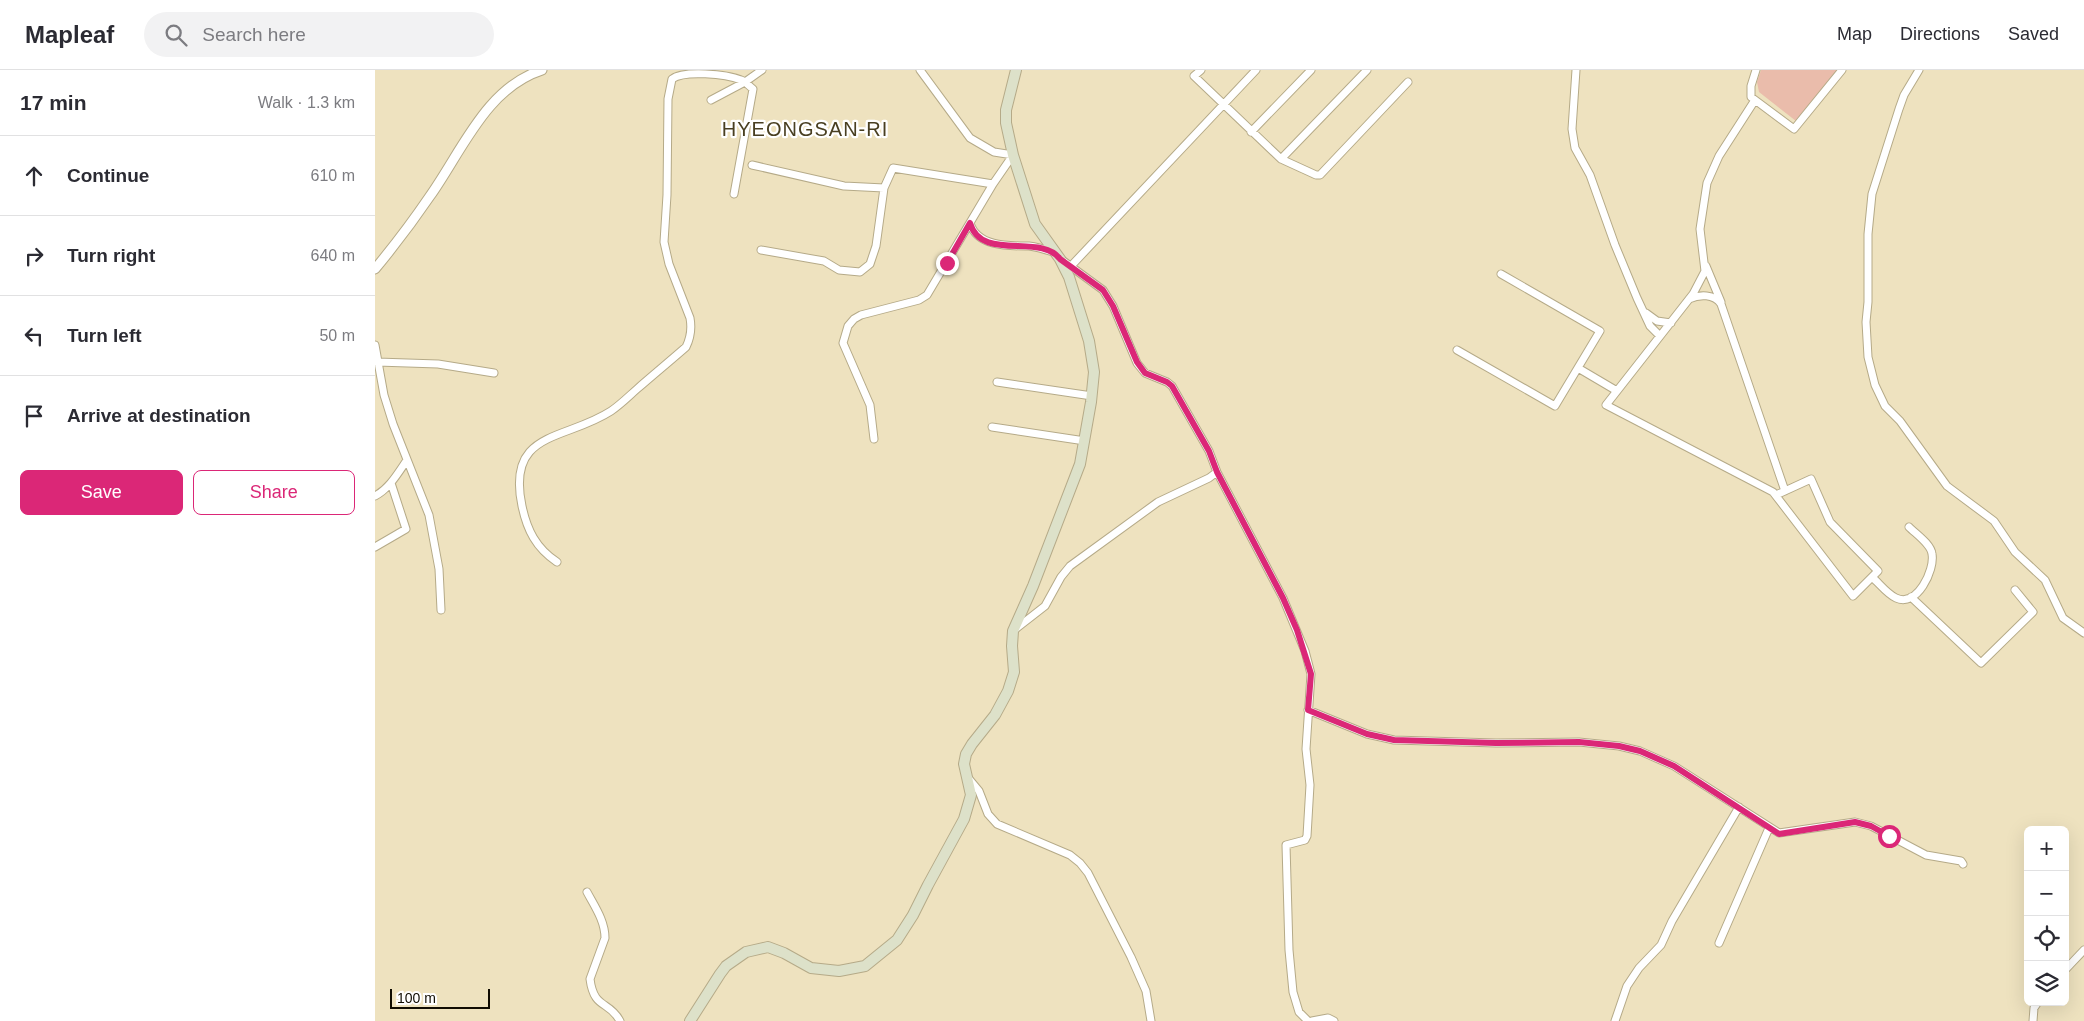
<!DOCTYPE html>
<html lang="en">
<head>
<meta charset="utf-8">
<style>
  :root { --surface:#fff; --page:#f2f2f3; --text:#2b2b33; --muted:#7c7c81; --line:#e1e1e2; --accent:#db2777 }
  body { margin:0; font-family:Arial,sans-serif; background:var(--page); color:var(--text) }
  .controls { position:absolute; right:15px; bottom:15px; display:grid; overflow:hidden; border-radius:8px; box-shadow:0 5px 20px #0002 }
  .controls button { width:45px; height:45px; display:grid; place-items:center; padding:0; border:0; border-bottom:1px solid var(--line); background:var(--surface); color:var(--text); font:25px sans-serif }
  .scale { position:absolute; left:15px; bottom:12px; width:100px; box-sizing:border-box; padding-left:5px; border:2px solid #100c02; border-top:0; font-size:14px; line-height:18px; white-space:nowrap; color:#100c02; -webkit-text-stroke:4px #fff; paint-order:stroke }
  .stop { position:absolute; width:15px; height:15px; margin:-11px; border:4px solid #db2777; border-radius:50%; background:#fff }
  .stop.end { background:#db2777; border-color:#fff; box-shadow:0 1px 5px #0008 }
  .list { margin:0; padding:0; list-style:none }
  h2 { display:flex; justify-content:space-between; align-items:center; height:65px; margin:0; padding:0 20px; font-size:21px }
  h2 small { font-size:16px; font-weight:400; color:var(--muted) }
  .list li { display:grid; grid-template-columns:32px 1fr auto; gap:15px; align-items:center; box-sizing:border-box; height:80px; padding:0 20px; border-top:1px solid var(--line) }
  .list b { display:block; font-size:19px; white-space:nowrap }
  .list em { font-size:16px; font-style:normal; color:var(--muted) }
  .actions { display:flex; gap:10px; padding:15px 20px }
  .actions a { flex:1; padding:11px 0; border:1px solid var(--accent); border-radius:8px; text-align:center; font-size:18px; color:var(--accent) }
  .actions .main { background:var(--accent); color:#fff }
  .icon { flex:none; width:28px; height:28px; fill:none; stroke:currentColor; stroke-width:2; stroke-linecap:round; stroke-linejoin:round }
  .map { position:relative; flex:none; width:1709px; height:951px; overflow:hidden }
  header { display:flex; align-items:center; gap:30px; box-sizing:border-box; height:70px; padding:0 25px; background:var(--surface); border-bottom:1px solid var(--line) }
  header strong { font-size:24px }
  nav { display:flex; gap:28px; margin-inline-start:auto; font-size:18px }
  .search { width:350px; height:45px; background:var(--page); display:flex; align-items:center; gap:12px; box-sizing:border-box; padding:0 18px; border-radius:28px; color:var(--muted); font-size:19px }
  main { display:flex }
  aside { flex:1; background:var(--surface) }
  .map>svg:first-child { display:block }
  .green { fill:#eabcab }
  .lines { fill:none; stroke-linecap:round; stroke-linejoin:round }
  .minor-casing { stroke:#b5aa88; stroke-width:9 }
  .tertiary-casing { stroke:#b5aa88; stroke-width:11 }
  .secondary-casing { stroke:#b5aa88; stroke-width:12 }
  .minor { stroke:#fff; stroke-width:7 }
  .tertiary { stroke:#fff; stroke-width:9 }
  .secondary { stroke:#dde1c9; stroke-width:10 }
  .route { stroke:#db2777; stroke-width:6 }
  .labels { text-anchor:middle; stroke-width:4.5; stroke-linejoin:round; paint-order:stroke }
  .quarter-label { font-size:20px; letter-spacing:1px; fill:#493f21; stroke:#fff }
</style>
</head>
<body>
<header>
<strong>Mapleaf</strong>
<div class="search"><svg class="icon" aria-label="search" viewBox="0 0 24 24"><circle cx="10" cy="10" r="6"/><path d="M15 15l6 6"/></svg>Search here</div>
<nav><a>Map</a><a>Directions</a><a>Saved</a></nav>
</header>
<main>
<aside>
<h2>17 min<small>Walk · 1.3 km</small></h2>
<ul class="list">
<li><svg class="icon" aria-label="ahead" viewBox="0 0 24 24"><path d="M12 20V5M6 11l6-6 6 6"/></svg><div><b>Continue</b></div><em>610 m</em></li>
<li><svg class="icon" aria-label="right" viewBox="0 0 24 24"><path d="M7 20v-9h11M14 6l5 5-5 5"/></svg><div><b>Turn right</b></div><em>640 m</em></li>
<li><svg class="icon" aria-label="left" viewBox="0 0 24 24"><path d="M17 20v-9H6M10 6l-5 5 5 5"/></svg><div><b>Turn left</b></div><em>50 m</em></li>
<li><svg class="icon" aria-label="arrive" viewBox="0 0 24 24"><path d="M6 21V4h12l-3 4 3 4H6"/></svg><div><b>Arrive at destination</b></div></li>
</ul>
<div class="actions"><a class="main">Save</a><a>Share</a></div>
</aside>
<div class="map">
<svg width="1709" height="951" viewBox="0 0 1709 951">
  <rect width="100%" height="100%" fill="#eee2bf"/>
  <!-- green -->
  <path class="green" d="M1386 0H1462L1421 51 1384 22 1382 12Z"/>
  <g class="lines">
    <!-- minor casing -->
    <g class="minor-casing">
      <path id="minor" d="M826 0 819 6 906 89 941 105H945L1033 12
        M1201 0 1197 59 1200 78 1215 105 1240 175 1262 228 1275 256 1285 266
        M1381 0 1376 16V27L1419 59 1467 0
        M1544 0 1529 25 1524 39 1497 124 1493 164V232L1491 252 1493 287 1500 315 1510 336 1525 351 1572 416 1619 451 1640 482 1670 510 1688 548 1709 563
        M336 30 370 12 387 0
        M1380 30 1344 86 1332 113 1325 159 1330 201 1318 224 1231 335 1398 422 1478 526 1503 501 1455 452 1436 409 1401 425
        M876 62 936 0
        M906 89 992 0
        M377 95 469 116 509 118
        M595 153C602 177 634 176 654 176 663 177 672 180 681 183
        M386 180 449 191 464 200 485 202 495 194 501 176 509 118 518 98 618 114
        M687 190 728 220 738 236 762 293 770 303 792 312 797 316 834 381 842 402 908 528 930 581 936 604 931 679 935 715 932 766 930 770 911 775 914 880 918 922 924 942 933 951
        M696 196 881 0
        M1331 196 1346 232
        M1314 229C1325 224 1339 224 1346 234L1410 421
        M1271 243 1282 251 1296 253
        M0 275 9 325 18 354 54 445 64 499 66 540
        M1082 280 1180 336 1225 261 1126 204
        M2 292 63 294 119 303
        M1203 298 1242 321
        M622 312 717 326
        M617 357 710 371
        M499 369 495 335 468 273 473 256 479 249 486 245 544 230 552 225 618 114 638 85 619 82 595 68 545 0
        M0 426C14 419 23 403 32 390
        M0 477 31 459 16 413
        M182 492C161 478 152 460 147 436 131 360 190 371 236 341 245 335 253 327 262 319 278 305 295 291 311 277 316 267 317 259 315 248L294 194 289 172 292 125 293 29 297 9C309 0 351 4 366 10 370 11 374 16 378 19L359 124
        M1497 507C1504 513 1512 524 1521 528 1542 538 1560 500 1557 484 1556 474 1541 464 1534 457
        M1536 527 1606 593 1658 542 1640 520
        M638 561 670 536 686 507 695 496 783 432 834 408 842 402
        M933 640 992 664 1019 670 1121 673 1204 672 1244 676 1265 681 1299 696 1404 763 1480 752 1496 756 1551 785 1586 791 1588 794
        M594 709 604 721 613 744 622 754 695 785 705 793 713 803 756 887 771 921 776 951
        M212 822C220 837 230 851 230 868L215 909C219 940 234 930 245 951
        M1344 873 1394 758
        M1690 900 1709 880
        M937 951 953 948 959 951
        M1240 951 1252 916 1264 898 1286 875 1297 851 1364 737
        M1658 951 1659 938 1663 932"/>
    </g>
    <!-- tertiary casing -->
    <g class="tertiary-casing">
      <path id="tertiary" d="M0 199C19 176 38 151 55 126 87 81 111 18 167 0"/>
    </g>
    <!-- secondary casing -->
    <g class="secondary-casing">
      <path id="secondary" d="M315 951 345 904 351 896 371 882 393 877 409 883 436 898 464 901 490 896 522 870 538 845 553 815 589 749 596 725 589 694 591 684 597 674 620 645 633 621 639 602 637 576 638 561 658 516 705 394 716 332 719 302 714 271 694 207 685 189 660 154 638 85 631 53V40L641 0"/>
    </g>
    <!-- minor -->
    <use href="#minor" class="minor"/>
    <!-- tertiary -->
    <use href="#tertiary" class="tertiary"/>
    <!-- secondary -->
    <use href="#secondary" class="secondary"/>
  </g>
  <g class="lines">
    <!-- route -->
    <path class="route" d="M572 193 595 153C606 192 666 163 685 189L728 220 738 236 762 292 770 303 792 312 797 316 834 381 842 402 908 528 922 560 936 604 933 640 992 664 1019 670 1121 673 1204 672 1244 676 1265 681 1299 696 1404 764 1480 752 1496 756 1514 766"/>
  </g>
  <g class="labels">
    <!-- quarter labels -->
    <g class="quarter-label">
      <text x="430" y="66">HYEONGSAN-RI</text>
    </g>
  </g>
</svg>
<div class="controls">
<button>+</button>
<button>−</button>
<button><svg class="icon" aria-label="locate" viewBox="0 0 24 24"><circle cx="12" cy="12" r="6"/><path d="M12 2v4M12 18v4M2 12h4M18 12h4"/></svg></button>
<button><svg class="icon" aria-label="layers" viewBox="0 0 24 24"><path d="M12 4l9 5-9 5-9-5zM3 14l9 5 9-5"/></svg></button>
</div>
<div class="scale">100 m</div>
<div class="stop" style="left:1514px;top:766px"></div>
<div class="stop end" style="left:572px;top:193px"></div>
</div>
</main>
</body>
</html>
